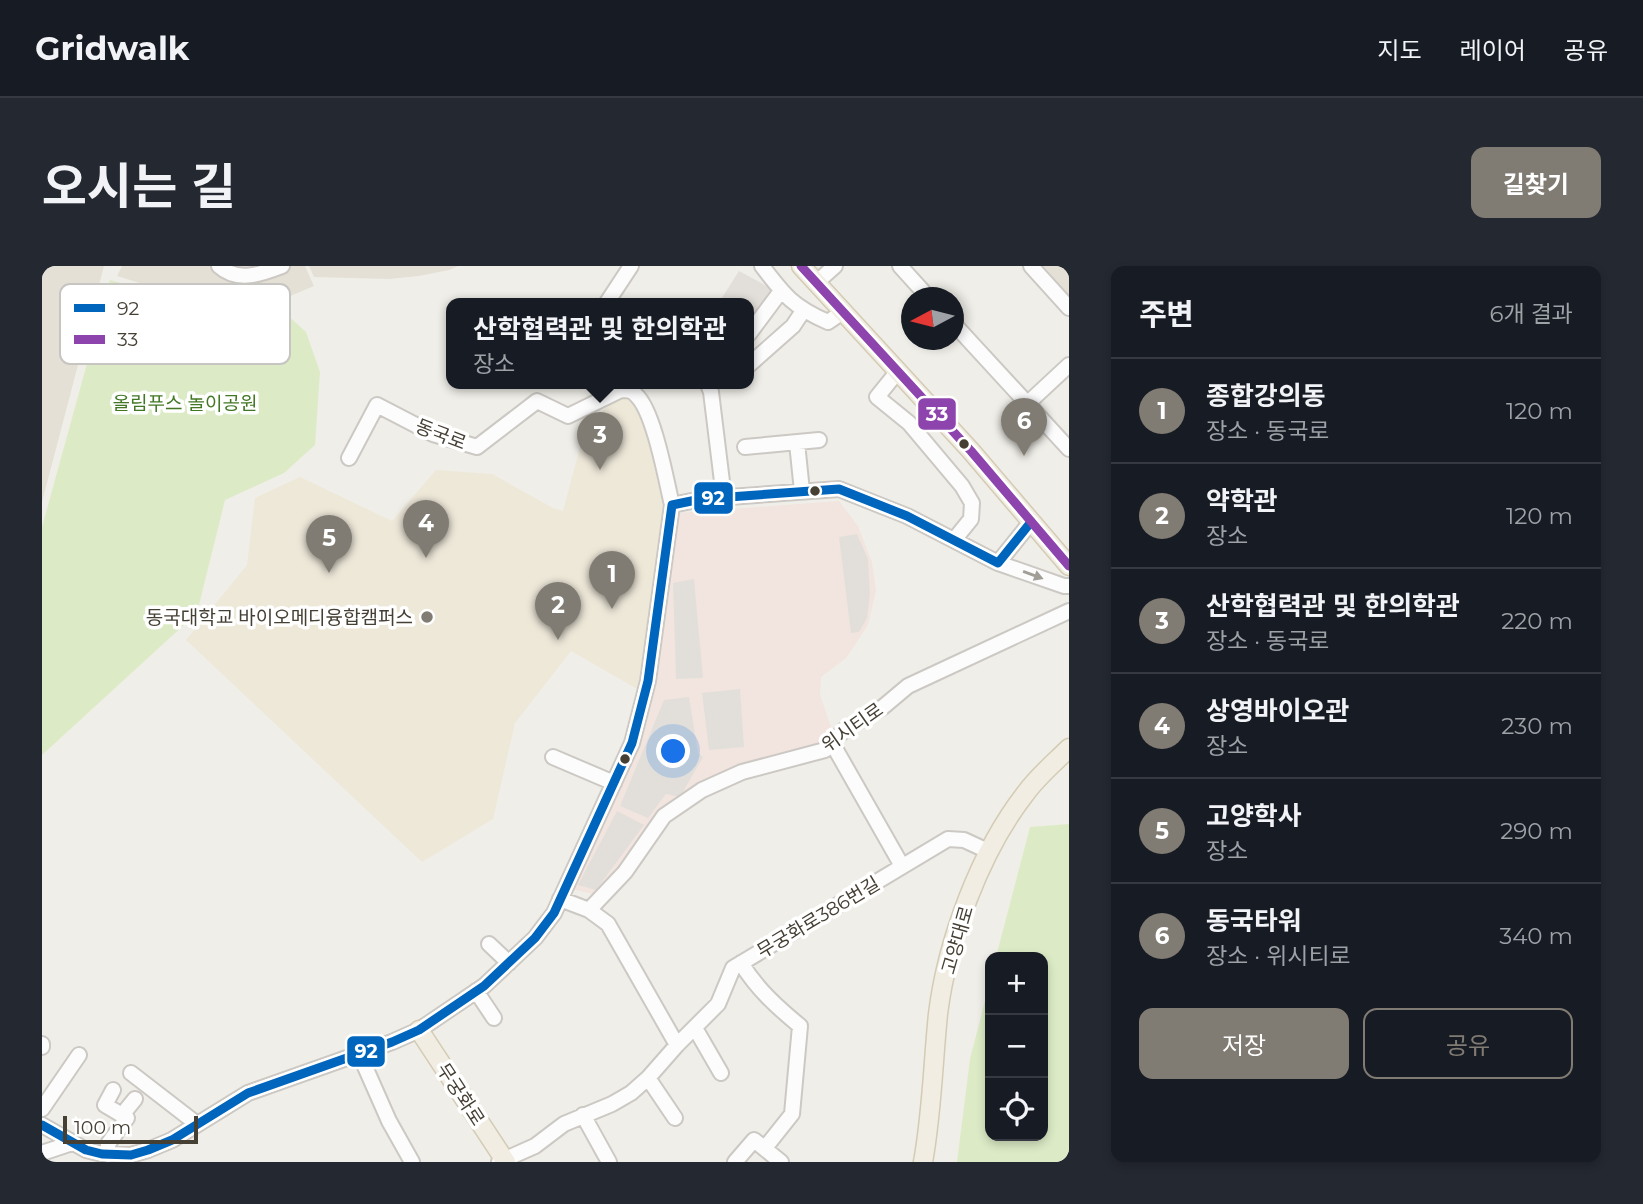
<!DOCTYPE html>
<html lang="ko">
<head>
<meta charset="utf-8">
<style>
  :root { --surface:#171b24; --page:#242831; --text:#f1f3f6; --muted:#9ea1a6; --line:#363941; --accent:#817c73 }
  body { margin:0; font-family:Montserrat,"Noto Sans KR",sans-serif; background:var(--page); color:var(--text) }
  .controls { position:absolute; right:21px; bottom:21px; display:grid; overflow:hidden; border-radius:14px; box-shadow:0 4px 10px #0003 }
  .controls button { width:63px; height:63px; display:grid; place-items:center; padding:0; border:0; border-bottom:2px solid var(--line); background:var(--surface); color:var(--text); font:35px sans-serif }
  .compass { position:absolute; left:859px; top:21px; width:63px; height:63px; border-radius:50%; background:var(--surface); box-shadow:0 4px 10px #0003; rotate:263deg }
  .scale { position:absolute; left:21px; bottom:18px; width:135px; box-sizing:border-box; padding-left:7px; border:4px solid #453f34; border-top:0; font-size:19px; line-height:24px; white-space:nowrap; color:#453f34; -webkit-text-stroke:5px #fff; paint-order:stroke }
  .you { position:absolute; left:632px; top:486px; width:24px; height:24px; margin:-18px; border:5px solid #fff; border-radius:50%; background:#1a73e8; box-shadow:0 0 0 10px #1a73e833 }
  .badge { display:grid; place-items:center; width:46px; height:46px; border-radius:50%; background:var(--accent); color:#fff; font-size:23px; font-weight:700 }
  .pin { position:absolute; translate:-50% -58px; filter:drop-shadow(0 2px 4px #0008) }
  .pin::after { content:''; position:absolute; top:37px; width:24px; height:21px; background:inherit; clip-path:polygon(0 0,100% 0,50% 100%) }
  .popup { position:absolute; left:404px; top:32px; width:308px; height:91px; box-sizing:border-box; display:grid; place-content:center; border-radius:14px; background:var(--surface); filter:drop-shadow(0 2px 5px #0005); font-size:23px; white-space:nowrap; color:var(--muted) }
  .popup b { font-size:26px; color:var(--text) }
  .popup::after { content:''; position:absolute; left:50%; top:100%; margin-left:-14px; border:14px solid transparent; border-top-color:var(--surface) }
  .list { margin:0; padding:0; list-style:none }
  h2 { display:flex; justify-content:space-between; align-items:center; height:91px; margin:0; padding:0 28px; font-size:30px }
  h2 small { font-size:23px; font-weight:400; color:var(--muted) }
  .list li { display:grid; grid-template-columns:46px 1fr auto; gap:21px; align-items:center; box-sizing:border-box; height:105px; padding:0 28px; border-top:2px solid var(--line) }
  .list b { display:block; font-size:26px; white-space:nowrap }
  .list p { margin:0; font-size:23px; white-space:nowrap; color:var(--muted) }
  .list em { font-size:23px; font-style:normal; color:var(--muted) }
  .actions { display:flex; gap:14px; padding:21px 28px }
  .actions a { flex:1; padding:16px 0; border:2px solid var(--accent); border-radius:14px; text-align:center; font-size:24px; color:var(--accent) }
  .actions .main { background:var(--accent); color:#fff }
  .icon { flex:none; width:38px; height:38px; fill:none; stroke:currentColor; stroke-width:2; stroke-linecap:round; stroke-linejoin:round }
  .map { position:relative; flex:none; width:1027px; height:896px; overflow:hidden; border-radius:14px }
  header { display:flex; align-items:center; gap:42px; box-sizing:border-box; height:98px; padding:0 35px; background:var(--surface); border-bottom:2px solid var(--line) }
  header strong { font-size:33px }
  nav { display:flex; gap:38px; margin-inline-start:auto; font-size:24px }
  .intro { display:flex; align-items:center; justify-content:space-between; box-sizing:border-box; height:168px; padding:0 42px }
  h1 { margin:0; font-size:49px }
  .button { padding:18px 32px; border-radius:14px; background:var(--accent); color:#fff; font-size:24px; font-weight:700 }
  main { display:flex; gap:42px; padding:0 42px }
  aside { flex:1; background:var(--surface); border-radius:14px; box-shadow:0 4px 10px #0003 }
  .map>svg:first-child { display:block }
  .residential { fill:#e4e0d5 }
  .education { fill:#eee8d9 }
  .medical { fill:#f2e4de }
  .green { fill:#dcebc6 }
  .parking { fill:#e2dfda }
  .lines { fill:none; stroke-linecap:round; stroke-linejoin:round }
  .minor-casing { stroke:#ccc9c4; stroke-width:18 }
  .major-casing { stroke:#d3cbb4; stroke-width:21 }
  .minor { stroke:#fdfcfc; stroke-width:14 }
  .major { stroke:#f1ede2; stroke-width:18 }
  .bus-1-casing { stroke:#fff; stroke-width:14 }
  .bus-2-casing { stroke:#fff; stroke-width:14 }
  .bus-1 { stroke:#0065bd; stroke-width:9 }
  .bus-2 { stroke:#8e44ad; stroke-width:9 }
  .oneway { fill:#a19e98 }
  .bus-dot { fill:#453f34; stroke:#fff; stroke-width:2.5 }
  .poi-dot { fill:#817c73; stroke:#fff; stroke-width:2.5 }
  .labels { text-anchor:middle; stroke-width:7; stroke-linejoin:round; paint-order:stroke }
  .park-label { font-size:19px; fill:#427825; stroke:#fff }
  .street-label { font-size:19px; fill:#453f34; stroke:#fff }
  .poi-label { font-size:19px; fill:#453f34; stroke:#fff; text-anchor:end }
  .key { fill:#fff; stroke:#c7c5c2; stroke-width:2 }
  .key-label { font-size:19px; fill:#453f34 }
  .line-badge { stroke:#fff; stroke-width:2.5 }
  .badge-label { font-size:19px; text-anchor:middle; font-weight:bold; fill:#fff }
</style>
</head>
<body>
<header>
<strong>Gridwalk</strong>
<nav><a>지도</a><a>레이어</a><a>공유</a></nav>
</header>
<div class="intro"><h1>오시는 길</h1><a class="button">길찾기</a></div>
<main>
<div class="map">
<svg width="1027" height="896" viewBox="0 0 1027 896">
  <rect width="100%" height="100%" fill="#f0eee8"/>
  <!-- residential -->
  <path class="residential" d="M0 0H62L0 236Z
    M80 0H263L272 20 234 36 202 35 117 23 75 10Z
    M267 0H416L407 4 377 10 347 13 272 11Z
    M1001 0H1027V29Z"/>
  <!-- education -->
  <path class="education" d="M578 130 591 134 602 156 622 243 597 424 529 385 473 457 451 553 380 596 144 374 205 299 213 232 258 211 350 255 394 204 450 208 511 242 521 245 544 159Z"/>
  <!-- medical -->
  <path class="medical" d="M797 235 816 260 830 296 834 325 826 359 804 392 779 411 778 429 792 469 781 482 617 545 580 604 554 629 530 623 596 485 612 417 636 247Z"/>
  <!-- green -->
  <path class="green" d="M68 14 116 27 163 35 234 39 264 66 278 106 273 179 242 207 183 234 155 347 0 489V261Z
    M1027 558V896H915L928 793 948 715V870H1001V691H954L988 561Z"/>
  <!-- parking -->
  <path class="parking" d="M697 5 732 24 707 61V38H676Z
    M815 268 826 293 828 328 825 352 817 366 809 367 797 271Z
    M652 313 661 412 634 413 631 317Z
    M698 423 702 481 667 484 660 427Z
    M647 431 656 487 661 491 638 531 624 528 606 552 578 540 622 434Z
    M575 545 602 559 554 624 536 619Z"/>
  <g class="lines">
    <!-- minor casing -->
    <g class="minor-casing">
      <path id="minor" d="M177 0C196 17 219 8 240 0
        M720 0C742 29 751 41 786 56L802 45
        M858 0 887 32
        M989 0 1027 42
        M775 16 793 0
        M564 38 589 0
        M912 58 1027 183
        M707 68 739 25
        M707 99 751 60 761 45
        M856 105 835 131 867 157 920 220 930 237 929 253 912 274
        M666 118 669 126 682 232
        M985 138 1027 99
        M755 177 760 225
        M703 181 777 174
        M307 192 335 139 391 168 435 181 495 135 526 150 579 124C585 124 590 124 594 129 612 145 624 214 630 239
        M956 297 1022 320H1027
        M790 477 860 600
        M511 491 572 517
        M518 633 547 644 566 658 635 779
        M547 644 583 606 622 550 660 524 700 506 783 484 802 464 841 441 866 420 1027 345
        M447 678 467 697
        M699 697C715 723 735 741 758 760L750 848 723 882
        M434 725 452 752
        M653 762 679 807
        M0 778V781
        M317 787 347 855 370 896
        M89 807 155 858
        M606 812 633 852
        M0 843 37 789
        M80 849 93 833
        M541 849 567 896
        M0 859 44 884 60 888 89 889 106 884 130 874 206 827 350 776 377 764 442 720 493 672 512 647 590 477 606 415 630 239 659 233 797 223 865 250 956 297 989 256
        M0 887 30 877
        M66 889V878L85 852 63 839 71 824
        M457 896 493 880 522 858 570 838 589 827 606 812 635 779 676 738 691 702 906 573 922 574 948 586
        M693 896 712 874 739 896"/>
    </g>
    <!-- major casing -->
    <g class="major-casing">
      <path id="major" d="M759 0 929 185 1027 300
        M377 764 464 896
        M881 896C890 847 891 797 896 748 905 675 938 586 983 528 995 511 1012 497 1027 482"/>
    </g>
    <!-- minor -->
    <use href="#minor" class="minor"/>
    <!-- major -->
    <use href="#major" class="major"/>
    <!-- bus-1 casing -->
    <g class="bus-1-casing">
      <path id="bus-1" d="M0 859 44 884 60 888 89 889 106 884 130 874 206 827 350 776 377 764 442 720 493 672 512 647 590 477 606 415 630 239 659 233 797 223 865 250 956 297 989 256"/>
    </g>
    <!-- bus-2 casing -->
    <g class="bus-2-casing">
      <path id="bus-2" d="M759 0 929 185 1027 300"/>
    </g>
    <!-- bus-1 -->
    <use href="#bus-1" class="bus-1"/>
    <!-- bus-2 -->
    <use href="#bus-2" class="bus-2"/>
  </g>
  <!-- one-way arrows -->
  <defs><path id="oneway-solid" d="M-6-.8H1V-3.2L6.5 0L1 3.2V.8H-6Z" transform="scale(1.75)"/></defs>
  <use class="oneway" href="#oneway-solid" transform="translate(991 309) rotate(20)"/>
  <!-- markers -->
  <g class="bus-dot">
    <circle cx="922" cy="178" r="6"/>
    <circle cx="773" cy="225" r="6"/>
    <circle cx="583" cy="493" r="6"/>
  </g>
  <circle class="poi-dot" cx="385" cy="351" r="7"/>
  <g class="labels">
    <!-- park labels -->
    <g class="park-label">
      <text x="143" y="144">올림푸스 놀이공원</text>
    </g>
    <!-- street labels -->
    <g class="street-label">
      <text transform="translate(399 168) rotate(21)" y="7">동국로</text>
      <text transform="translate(810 461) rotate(-35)" y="7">위시티로</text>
      <text transform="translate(776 651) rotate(-31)" y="7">무궁화로386번길</text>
      <text transform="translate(915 674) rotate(-74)" y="7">고양대로</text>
      <text transform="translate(419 828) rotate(57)" y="7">무궁화로</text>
    </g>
    <!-- poi labels -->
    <g class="poi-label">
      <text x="371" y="358">동국대학교 바이오메디융합캠퍼스</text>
    </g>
  </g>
  <!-- legend -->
  <rect x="18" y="18" width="230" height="80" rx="10" class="key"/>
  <rect x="32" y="38" width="31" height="8" fill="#0065bd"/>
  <rect x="32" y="69" width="31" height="9" fill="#8e44ad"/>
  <g class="key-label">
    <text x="75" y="49">92</text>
    <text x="75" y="80">33</text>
  </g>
  <g class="line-badge">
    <rect x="875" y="131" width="40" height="34" rx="7" fill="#8e44ad"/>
    <rect x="651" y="215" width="41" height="34" rx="7" fill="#0065bd"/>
    <rect x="304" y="769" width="40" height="33" rx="7" fill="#0065bd"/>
  </g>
  <g class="badge-label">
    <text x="895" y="155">33</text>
    <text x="671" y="239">92</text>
    <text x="324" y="792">92</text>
  </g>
</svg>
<div class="controls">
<button>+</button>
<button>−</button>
<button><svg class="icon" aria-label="locate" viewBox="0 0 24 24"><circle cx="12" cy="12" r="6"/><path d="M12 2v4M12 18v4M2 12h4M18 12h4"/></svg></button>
</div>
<svg class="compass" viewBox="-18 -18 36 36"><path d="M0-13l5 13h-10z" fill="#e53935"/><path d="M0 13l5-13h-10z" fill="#9ea1a6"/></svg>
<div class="scale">100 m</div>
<div class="you"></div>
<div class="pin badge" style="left:570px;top:343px">1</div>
<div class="pin badge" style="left:516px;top:374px">2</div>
<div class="pin badge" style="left:558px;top:204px">3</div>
<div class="popup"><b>산학협력관 및 한의학관</b>장소</div>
<div class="pin badge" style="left:384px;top:292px">4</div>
<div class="pin badge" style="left:287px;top:307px">5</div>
<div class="pin badge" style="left:982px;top:190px">6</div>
</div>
<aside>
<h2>주변<small>6개 결과</small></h2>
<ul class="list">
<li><span class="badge">1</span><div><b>종합강의동</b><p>장소 · 동국로</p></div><em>120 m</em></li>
<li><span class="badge">2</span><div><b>약학관</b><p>장소</p></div><em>120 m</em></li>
<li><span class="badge">3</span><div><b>산학협력관 및 한의학관</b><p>장소 · 동국로</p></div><em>220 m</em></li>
<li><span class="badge">4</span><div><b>상영바이오관</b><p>장소</p></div><em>230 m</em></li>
<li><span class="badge">5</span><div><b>고양학사</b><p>장소</p></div><em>290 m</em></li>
<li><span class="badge">6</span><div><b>동국타워</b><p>장소 · 위시티로</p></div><em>340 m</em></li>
</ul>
<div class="actions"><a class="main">저장</a><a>공유</a></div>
</aside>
</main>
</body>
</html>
